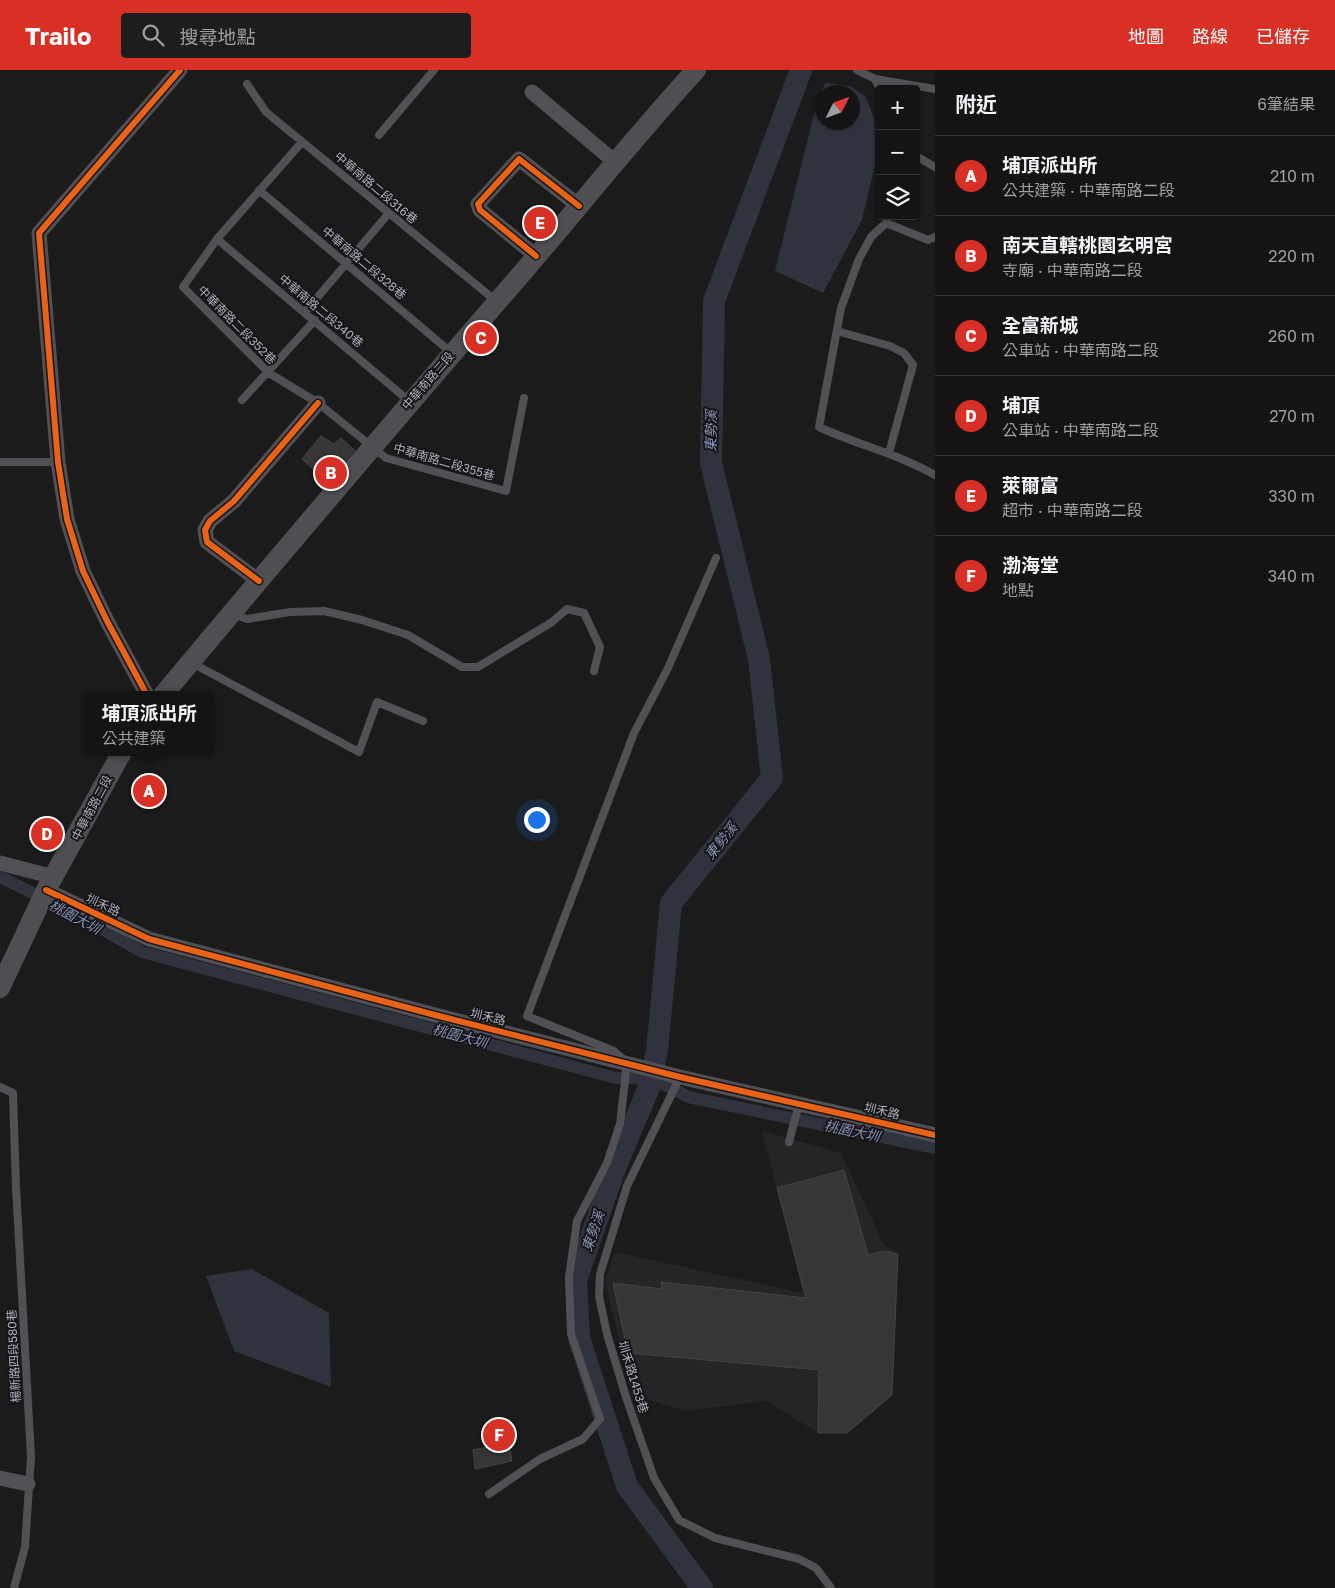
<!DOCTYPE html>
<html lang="zh-TW">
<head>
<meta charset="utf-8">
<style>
  :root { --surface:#141414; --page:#1d1d1d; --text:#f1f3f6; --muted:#9d9ea0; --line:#333334; --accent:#d93025 }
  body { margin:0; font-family:"Golos Text","Noto Sans TC",sans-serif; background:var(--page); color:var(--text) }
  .controls { position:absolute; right:15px; top:15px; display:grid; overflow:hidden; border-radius:5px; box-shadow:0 1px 4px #0004 }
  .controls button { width:45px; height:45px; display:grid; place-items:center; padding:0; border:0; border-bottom:1px solid var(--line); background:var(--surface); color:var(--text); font:25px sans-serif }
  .compass { position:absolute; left:815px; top:15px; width:45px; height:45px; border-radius:50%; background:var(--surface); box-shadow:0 1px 4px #0004; rotate:48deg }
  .you { position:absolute; left:536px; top:749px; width:18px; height:18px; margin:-12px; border:4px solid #fff; border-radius:50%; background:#1a73e8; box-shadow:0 0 0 8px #1a73e833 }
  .badge { display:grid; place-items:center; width:32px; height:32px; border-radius:50%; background:var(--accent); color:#fff; font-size:16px; font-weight:700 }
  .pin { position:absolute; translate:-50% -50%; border:2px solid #fff; box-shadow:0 1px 5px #0006 }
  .popup { position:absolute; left:84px; top:621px; width:130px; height:65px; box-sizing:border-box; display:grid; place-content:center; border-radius:5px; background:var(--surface); filter:drop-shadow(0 1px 4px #0005); font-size:16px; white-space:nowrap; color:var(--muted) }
  .popup b { font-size:19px; color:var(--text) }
  .popup::after { content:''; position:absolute; left:50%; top:100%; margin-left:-10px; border:10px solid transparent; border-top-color:var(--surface) }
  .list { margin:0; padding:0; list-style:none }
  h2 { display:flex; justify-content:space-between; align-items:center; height:65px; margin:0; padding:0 20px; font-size:21px }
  h2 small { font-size:16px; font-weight:400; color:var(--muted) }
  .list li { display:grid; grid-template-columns:32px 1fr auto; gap:15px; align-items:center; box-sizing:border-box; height:80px; padding:0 20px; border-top:1px solid var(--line) }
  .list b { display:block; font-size:19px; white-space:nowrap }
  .list p { margin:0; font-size:16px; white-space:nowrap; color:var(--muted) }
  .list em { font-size:16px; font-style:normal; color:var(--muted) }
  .icon { flex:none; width:28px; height:28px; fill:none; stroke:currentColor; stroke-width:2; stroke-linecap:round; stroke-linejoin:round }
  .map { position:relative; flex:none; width:935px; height:1518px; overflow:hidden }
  header { display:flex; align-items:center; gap:30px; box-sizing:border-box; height:70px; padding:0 25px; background:var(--accent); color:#fff }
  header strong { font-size:24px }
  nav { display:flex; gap:28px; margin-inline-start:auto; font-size:18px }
  .search { width:350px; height:45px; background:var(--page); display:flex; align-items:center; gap:12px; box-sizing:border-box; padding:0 18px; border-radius:5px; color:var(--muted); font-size:19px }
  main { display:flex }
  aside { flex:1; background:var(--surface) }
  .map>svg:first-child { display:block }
  .built { fill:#252527 }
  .water { fill:#2e333e; fill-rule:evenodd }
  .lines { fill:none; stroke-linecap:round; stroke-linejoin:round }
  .canal { stroke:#2e333e; stroke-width:12 }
  .river { stroke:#2e333e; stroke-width:22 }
  .building { fill:#363637; stroke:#444447 }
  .service { stroke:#515155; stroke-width:8 }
  .minor { stroke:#515155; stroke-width:15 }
  .secondary { stroke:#4f4f53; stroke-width:20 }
  .cycleway-casing { stroke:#161518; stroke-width:9 }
  .cycleway { stroke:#ea6118; stroke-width:6 }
  .labels { text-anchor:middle; stroke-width:4; stroke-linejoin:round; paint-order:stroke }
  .street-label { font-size:12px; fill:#adaebc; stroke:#161518 }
  .water-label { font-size:14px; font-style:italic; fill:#8593b5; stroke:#161518 }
</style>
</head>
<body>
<header>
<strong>Trailo</strong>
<div class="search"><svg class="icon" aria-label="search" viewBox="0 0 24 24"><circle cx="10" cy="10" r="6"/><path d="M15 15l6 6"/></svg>搜尋地點</div>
<nav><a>地圖</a><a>路線</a><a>已儲存</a></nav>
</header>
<main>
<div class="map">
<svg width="935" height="1518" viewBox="0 0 935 1518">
  <rect width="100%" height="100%" fill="#1b1b1b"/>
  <!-- built -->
  <path class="built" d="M762 1061 841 1083 884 1175 898 1184 892 1325 847 1363H818L767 1331 686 1341 632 1325 605 1211 615 1182 803 1223Z"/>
  <!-- water -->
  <path class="water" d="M825 13 850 16 865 26 874 48 876 91 862 150 823 223 775 201 815 40ZM822 22H852V52H822Z
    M252 1199 329 1243 331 1317 234 1281 206 1206Z"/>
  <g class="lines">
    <!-- canal -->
    <path class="canal" d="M0 807 81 847 142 882 616 1008C643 1005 665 1013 688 1027L935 1078"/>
    <!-- river -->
    <path class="river" d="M702 1518 627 1416 579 1268 576 1210 615 1098 648 1020 657 981 671 833 772 708 759 589 711 393 714 231 801 0"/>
  </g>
  <!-- building -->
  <path class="building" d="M321 366 334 374 341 368 360 385 332 417 302 389Z
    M844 1100 868 1185 885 1181 898 1184 892 1325 847 1363H818L819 1300 628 1283 613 1213 662 1219 661 1212 806 1228 777 1118Z
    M506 1350 512 1391 475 1399 473 1380 492 1376 489 1353Z"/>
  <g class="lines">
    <!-- service -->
    <path class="service" d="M857 0 875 9 935 19
      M875 9 880 19
      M247 14 266 42 496 231
      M379 65 434 0
      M302 72 217 169 183 217 269 303 318 333 386 388 506 421 524 328
      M916 86 935 97
      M259 120 453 284
      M935 167 928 170 886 153 871 167 859 189 841 238 819 357C858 375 898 384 935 405
      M217 169 409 331
      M305 242 389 143
      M837 261 890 276 904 283 913 295 889 383
      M242 330 315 250
      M0 392H58
      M233 544 247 549 290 542 324 541 362 550 408 565 462 597H478L552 552 567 539 584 543 600 577 594 601
      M192 593 359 682 377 632 423 651
      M680 1007 627 1116 600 1204 599 1226 607 1264 626 1327 654 1408 679 1450 715 1468 799 1489 816 1498 831 1518
      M0 1017 13 1023 16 1117 31 1387 25 1477 14 1518
      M789 1072 799 1034
      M489 1424 540 1389 583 1369 600 1349 571 1264 569 1207 577 1151 607 1093 620 1054 627 993 614 981 527 946 634 663 668 598 716 488"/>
    <!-- minor -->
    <path class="minor" d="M532 22 615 92
      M536 186 480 140 478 134 519 89 579 136
      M259 511 207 472 205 460 210 451 234 431 318 333
      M147 625 107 551 83 501 67 449 58 392 39 163 180 0
      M0 793 54 807
      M46 820 149 869 435 945 680 1007 935 1065
      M0 1408 28 1414"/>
    <!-- secondary -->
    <path class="secondary" d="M163 625C273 493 385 362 497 232 564 156 627 75 696 0
      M0 918 46 820 122 682"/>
    <!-- cycleway casing -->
    <g class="cycleway-casing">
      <path id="cycleway" d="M536 186 480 140 478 134 519 89 579 136
        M259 511 207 472 205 460 210 451 234 431 318 333
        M147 625 107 551 83 501 67 449 58 392 39 163 180 0
        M46 820 149 869 435 945 680 1007 935 1065"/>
    </g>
    <!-- cycleway -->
    <use href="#cycleway" class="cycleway"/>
  </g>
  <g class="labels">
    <!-- street labels -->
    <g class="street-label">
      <text transform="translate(376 118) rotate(40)" y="4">中華南路二段316巷</text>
      <text transform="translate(364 193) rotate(40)" y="4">中華南路二段328巷</text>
      <text transform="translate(321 241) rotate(40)" y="4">中華南路二段340巷</text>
      <text transform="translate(237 255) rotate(45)" y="4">中華南路二段352巷</text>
      <text transform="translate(428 311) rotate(-49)" y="4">中華南路二段</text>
      <text transform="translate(444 392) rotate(16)" y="4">中華南路二段355巷</text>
      <text transform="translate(92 738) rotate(-62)" y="4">中華南路二段</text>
      <text transform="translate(103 835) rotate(25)" y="4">圳禾路</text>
      <text transform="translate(488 947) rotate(14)" y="4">圳禾路</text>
      <text transform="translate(882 1041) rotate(13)" y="4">圳禾路</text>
      <text transform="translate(14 1286) rotate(-93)" y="4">楊新路四段580巷</text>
      <text transform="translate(633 1307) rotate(73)" y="4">圳禾路1453巷</text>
    </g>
    <!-- water labels -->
    <g class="water-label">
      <text transform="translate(711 361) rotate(-89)" y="5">東勢溪</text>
      <text transform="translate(721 771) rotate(-51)" y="5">東勢溪</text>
      <text transform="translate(75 847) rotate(28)" y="5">桃園大圳</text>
      <text transform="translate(460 966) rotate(15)" y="5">桃園大圳</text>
      <text transform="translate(852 1061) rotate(12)" y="5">桃園大圳</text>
      <text transform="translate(593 1161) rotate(-71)" y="5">東勢溪</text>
    </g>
  </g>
</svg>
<div class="controls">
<button>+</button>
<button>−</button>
<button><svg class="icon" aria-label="layers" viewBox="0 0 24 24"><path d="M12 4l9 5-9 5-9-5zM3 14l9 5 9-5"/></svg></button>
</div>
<svg class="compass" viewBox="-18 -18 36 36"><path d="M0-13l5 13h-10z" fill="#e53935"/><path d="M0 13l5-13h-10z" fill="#9d9ea0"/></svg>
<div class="you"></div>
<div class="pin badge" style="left:149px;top:721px">A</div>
<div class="popup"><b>埔頂派出所</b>公共建築</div>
<div class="pin badge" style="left:331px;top:403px">B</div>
<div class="pin badge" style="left:481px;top:268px">C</div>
<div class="pin badge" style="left:47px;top:764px">D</div>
<div class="pin badge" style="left:540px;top:153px">E</div>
<div class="pin badge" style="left:499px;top:1365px">F</div>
</div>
<aside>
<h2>附近<small>6筆結果</small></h2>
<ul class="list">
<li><span class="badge">A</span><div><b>埔頂派出所</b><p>公共建築 · 中華南路二段</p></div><em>210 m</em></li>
<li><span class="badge">B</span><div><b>南天直轄桃園玄明宮</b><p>寺廟 · 中華南路二段</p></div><em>220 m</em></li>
<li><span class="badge">C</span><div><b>全富新城</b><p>公車站 · 中華南路二段</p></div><em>260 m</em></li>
<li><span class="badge">D</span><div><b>埔頂</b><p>公車站 · 中華南路二段</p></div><em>270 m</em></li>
<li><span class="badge">E</span><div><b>萊爾富</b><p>超市 · 中華南路二段</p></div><em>330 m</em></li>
<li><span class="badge">F</span><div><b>渤海堂</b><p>地點</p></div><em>340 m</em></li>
</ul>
</aside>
</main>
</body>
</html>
